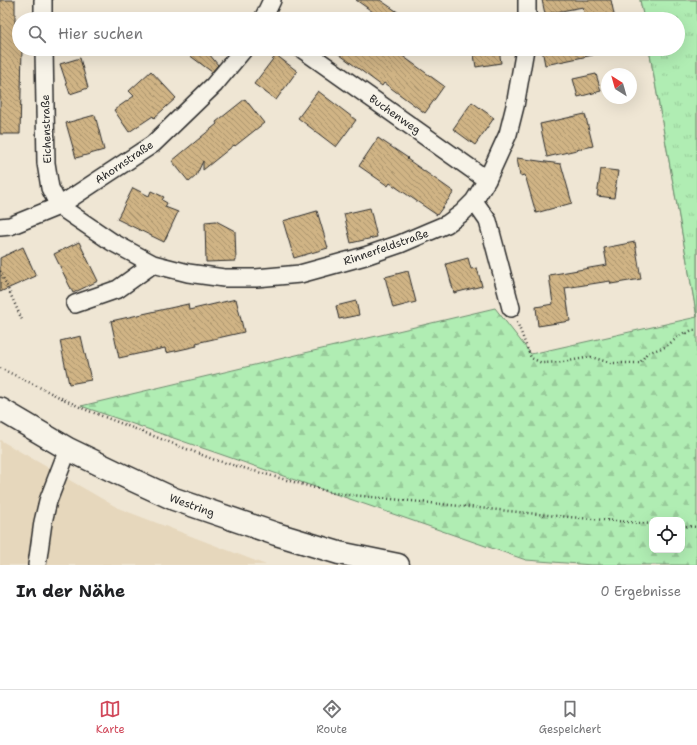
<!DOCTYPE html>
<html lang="de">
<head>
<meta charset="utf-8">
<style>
  :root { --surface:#fff; --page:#f6f6f6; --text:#202124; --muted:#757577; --line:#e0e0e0; --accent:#d1495b }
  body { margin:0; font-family:"Shantell Sans",sans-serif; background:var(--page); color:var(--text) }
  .controls { position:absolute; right:12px; bottom:12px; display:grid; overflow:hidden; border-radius:8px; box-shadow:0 4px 16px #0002 }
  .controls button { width:36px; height:36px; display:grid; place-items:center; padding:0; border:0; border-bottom:1px solid var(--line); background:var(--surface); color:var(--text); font:20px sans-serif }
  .compass { position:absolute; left:601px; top:68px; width:36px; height:36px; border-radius:50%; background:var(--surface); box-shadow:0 4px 16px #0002; rotate:323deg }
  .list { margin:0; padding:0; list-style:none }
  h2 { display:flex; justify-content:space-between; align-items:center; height:52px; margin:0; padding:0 16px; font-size:17px }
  h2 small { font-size:13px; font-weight:400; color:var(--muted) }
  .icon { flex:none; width:22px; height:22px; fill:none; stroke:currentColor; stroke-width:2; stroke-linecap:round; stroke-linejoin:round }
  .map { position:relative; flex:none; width:697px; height:565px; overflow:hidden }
  .search { position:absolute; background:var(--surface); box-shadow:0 4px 16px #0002; left:12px; right:12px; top:12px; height:44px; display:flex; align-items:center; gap:10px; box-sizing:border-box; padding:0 14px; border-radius:22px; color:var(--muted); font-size:15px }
  .sheet { height:124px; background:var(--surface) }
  nav { display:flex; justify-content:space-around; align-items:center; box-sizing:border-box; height:56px; border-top:1px solid var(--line); background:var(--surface); font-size:11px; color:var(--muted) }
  nav a { display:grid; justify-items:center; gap:2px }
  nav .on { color:var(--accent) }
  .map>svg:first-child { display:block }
  .built { fill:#e6d7bc }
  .forest { fill:url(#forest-firs); stroke:#6e8c6f; fill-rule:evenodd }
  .park { fill:url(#park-tufts); stroke:#6e8c6f }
  .building { fill:url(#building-back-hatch); stroke:#2b2b2b }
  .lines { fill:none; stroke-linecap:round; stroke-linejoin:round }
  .street-casing { stroke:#2b2b2b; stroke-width:20 }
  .primary-casing { stroke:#2b2b2b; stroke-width:25 }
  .path { stroke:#2b2b2b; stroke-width:2.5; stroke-dasharray:1 3; stroke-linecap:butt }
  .street { stroke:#f7f3e8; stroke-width:17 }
  .primary { stroke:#f7f3e8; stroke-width:22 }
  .labels { text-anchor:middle; stroke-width:3.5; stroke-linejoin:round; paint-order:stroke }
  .street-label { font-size:11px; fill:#2b2b2b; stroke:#f7f3e8 }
</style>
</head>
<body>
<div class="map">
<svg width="697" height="565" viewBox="0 0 697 565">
  <defs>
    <pattern id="forest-firs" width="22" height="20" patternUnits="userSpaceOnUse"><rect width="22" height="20" fill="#b0edb3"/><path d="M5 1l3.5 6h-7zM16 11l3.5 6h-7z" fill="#98cb9a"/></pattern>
    <pattern id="park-tufts" width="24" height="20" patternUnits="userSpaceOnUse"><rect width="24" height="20" fill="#b0edb3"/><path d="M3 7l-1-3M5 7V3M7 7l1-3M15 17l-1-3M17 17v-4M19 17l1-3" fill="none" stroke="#98cb9a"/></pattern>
    <pattern id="building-back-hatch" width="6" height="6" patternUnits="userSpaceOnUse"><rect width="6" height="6" fill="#d0b485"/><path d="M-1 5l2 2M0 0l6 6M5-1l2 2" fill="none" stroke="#a9936d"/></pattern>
  </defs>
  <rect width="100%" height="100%" fill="#efe6d4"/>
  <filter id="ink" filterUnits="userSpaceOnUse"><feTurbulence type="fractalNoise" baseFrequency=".025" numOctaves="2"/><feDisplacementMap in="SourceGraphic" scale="8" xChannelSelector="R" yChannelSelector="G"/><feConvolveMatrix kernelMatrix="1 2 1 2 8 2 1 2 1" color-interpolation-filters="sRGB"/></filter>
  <g filter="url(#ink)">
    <!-- built -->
    <path class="built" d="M0 440 118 508 266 565H0Z"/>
    <!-- forest -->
    <path class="forest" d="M640 0H697V565H592L526 560 81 406 495 308 531 354 697 317 649 49H678V19H644ZM652 520H682V550H652Z"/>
    <!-- park -->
    <path class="park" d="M640 0H697V317L649 49H678V19H644Z"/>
    <!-- building -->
    <path class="building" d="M0 0H15V41H19V49H22L20 134H0Z
      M356 0H380L408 19H383Z
      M542 0H611L615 19H585L583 7 545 14Z
      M181 49H205L218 65 212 72Z
      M332 49H393L444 86 425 113 384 83 382 86Z
      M473 49H499L501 63 476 67Z
      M542 49H592L593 55 545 65Z
      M276 55 297 71 276 100 254 84Z
      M80 58 88 88 70 94 60 64Z
      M151 71 176 98 154 118 153 116 129 132 114 110 134 96 129 91Z
      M596 74 601 91 578 97 573 79Z
      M318 91 356 120 336 147 298 118Z
      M245 99 264 123 235 146 234 145 203 170V161L196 176 189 182 172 161 217 124 216 122Z
      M472 102 494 118 475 145 453 129Z
      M585 114 593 146 547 157 540 124Z
      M95 115 104 150 76 158 66 123Z
      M378 138 408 158 407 159 454 192 437 215 390 183 388 186 359 166Z
      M517 158 561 164 572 203 536 213 525 175 520 176Z
      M601 169 618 171 614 198 597 196Z
      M133 188 149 196 151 191 164 197 162 200 167 203 165 207 178 212 164 242 117 219Z
      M370 208 377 237 351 243 344 214Z
      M317 211 328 248 294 258 283 221Z
      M216 221 235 231 236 261 206 262 205 222Z
      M79 242 98 281 73 293 54 254Z
      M635 242 641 279 611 284 610 281 565 288 570 321 538 326 536 307 553 304 549 275 607 265 604 248Z
      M23 247 36 276 0 292V258Z
      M468 258 471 269 477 268 482 286 454 293 446 264Z
      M408 271 416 302 393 308 385 277Z
      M236 299 244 332 196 343 197 346 166 353 165 348 119 358 111 321 188 304 189 310Z
      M356 301 359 315 339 319 336 306Z
      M81 336 91 380 69 384 60 341Z"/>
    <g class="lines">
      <!-- street casing -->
      <g class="street-casing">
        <path id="street" d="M43 0V19
          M527 0V19
          M263 19 272 0
          M44 49 46 163 50 188 59 206 112 242 153 264 188 273 224 278H256L300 274 365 256 400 244 428 232 447 224 462 213 474 201 487 180 508 134 515 106 525 49
          M302 49 487 180
          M474 201 488 221 511 308
          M0 227 10 226 59 206 153 144 214 85 244 49
          M75 304 118 289 153 264
          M37 565 43 522 48 501 68 449"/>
      </g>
      <!-- primary casing -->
      <g class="primary-casing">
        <path id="primary" d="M0 409 68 449 122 475 174 499 276 534 339 553 398 565"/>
      </g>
      <!-- path -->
      <path class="path" d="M0 271 23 322
        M517 322 531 358 542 363 563 362 591 357 611 363H640L647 353 665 347 685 332 687 333 692 330H697
        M0 368 84 409 215 460 333 493 557 516 652 524
        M682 526 697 527"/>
      <!-- street -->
      <use href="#street" class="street"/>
      <!-- primary -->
      <use href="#primary" class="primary"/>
    </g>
  </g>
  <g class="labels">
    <!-- street labels -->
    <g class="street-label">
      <text transform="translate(395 114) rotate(35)" y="4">Buchenweg</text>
      <text transform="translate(46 129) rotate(-92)" y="4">Eichenstraße</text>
      <text transform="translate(124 162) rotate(-34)" y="4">Ahornstraße</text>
      <text transform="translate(386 247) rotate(-19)" y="4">Rinnerfeldstraße</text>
      <text transform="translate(192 505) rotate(20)" y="4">Westring</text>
    </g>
  </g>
</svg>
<div class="controls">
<button><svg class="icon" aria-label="locate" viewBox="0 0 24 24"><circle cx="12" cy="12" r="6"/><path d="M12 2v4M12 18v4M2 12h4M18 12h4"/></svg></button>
</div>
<svg class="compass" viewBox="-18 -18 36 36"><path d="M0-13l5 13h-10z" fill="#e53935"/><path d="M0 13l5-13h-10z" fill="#757577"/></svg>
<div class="search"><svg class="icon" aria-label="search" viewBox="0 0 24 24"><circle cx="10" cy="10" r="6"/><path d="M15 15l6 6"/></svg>Hier suchen</div>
</div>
<section class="sheet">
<h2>In der Nähe<small>0 Ergebnisse</small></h2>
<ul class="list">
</ul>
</section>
<nav>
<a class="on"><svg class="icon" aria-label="map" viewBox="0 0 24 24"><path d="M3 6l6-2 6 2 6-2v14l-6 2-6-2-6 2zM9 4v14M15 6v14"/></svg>Karte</a>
<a><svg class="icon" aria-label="directions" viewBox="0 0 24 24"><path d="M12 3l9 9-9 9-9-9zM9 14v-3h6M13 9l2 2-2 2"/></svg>Route</a>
<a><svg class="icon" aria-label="saved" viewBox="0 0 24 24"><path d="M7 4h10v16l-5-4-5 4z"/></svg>Gespeichert</a>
</nav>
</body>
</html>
